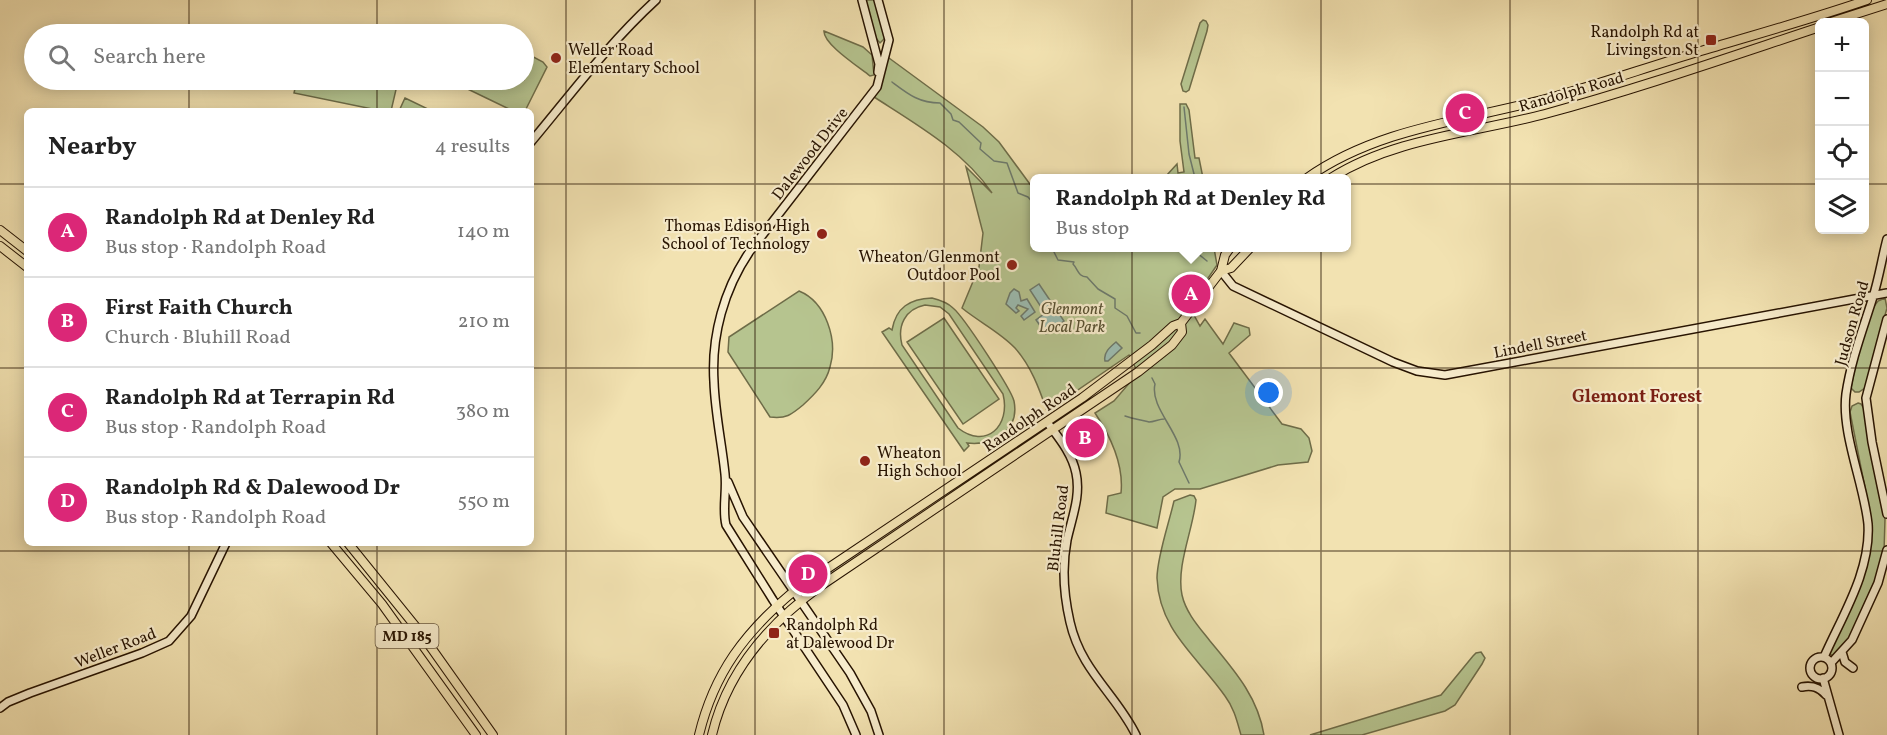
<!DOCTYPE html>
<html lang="en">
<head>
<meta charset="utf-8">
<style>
  :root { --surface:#fff; --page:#f2f2f2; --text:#222; --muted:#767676; --line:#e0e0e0; --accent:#db2777 }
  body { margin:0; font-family:Vollkorn,serif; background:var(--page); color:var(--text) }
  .controls { position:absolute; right:18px; top:18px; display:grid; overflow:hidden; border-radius:9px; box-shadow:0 3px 15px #0003 }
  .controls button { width:54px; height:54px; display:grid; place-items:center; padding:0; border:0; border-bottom:2px solid var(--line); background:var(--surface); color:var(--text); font:30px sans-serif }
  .you { position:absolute; left:1269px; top:393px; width:21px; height:21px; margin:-15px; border:4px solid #fff; border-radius:50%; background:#1a73e8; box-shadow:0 0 0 9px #1a73e833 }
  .badge { display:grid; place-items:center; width:39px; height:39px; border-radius:50%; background:var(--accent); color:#fff; font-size:20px; font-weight:700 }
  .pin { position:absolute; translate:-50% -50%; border:3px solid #fff; box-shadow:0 2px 6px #0006 }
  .popup { position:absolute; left:1030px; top:174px; width:321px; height:78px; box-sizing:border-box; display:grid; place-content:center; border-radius:9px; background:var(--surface); filter:drop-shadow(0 2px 4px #0005); font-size:20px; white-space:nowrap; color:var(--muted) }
  .popup b { font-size:22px; color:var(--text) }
  .popup::after { content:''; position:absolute; left:50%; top:100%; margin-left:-12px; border:12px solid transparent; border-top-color:var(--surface) }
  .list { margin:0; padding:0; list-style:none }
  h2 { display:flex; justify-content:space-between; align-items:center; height:78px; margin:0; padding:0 24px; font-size:26px }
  h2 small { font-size:20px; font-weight:400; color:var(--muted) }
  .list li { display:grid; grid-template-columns:39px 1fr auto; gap:18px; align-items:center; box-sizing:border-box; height:90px; padding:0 24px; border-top:2px solid var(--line) }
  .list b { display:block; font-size:22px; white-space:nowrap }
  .list p { margin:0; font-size:20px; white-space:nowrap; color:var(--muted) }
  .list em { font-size:20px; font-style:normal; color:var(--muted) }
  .icon { flex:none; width:33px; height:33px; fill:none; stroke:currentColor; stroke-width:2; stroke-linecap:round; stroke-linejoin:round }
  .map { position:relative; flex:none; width:1887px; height:735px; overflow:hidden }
  .search { position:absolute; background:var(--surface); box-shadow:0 3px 15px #0003; left:24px; top:24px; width:510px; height:66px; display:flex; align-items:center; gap:15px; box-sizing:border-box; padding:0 21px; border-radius:33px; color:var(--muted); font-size:22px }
  .panel { position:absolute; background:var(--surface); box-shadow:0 3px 15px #0003; left:24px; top:108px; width:510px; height:438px; border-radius:9px }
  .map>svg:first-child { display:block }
  .green { fill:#b6c48f; stroke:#6e6c48; stroke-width:1.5; fill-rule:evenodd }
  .water { fill:#9cbdb2; stroke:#6d796b; stroke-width:1.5 }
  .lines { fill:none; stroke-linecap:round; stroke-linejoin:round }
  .stream { stroke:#6d796b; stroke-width:1.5 }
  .secondary-casing { stroke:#271300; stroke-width:10 }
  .primary-casing { stroke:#271300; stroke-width:10 }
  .secondary { stroke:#f7eccc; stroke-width:7 }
  .primary { stroke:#f2e2b1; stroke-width:8 }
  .grid { fill:none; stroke:#271300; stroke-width:1.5; stroke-opacity:0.55 }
  .poi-dot { fill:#8f2418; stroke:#f7eccc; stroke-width:2 }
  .labels { text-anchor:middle; stroke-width:4.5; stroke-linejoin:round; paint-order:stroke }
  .shield { fill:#f7eccc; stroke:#65543d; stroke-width:1.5 }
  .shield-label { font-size:15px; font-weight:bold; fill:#271300 }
  .poi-label { font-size:16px; fill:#271300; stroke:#f7eccc; text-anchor:end }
  .street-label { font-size:16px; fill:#271300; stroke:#f7eccc }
  .park-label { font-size:16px; font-style:italic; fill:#595132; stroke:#f7eccc }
  .neighbourhood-label { font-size:18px; font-weight:bold; fill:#7a1f14; stroke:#f7eccc }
</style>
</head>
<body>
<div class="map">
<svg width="1887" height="735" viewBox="0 0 1887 735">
  <rect width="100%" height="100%" fill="#f2e2b1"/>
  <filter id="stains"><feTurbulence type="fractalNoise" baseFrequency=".00333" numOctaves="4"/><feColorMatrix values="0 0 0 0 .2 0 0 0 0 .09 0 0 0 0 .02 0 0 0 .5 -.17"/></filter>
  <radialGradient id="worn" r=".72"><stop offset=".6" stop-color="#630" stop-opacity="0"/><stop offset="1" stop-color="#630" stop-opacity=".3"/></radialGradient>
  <!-- green -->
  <path class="green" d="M865 0H875L885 38 880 43 875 37Z
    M1203 20 1206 21 1208 25 1207 31 1189 90 1186 92 1183 91 1181 84 1200 23Z
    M824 31 863 47 872 55 874 75 870 76C859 67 823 44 824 31Z
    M874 47 983 127 999 142 1035 191V248H1214L1217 265 1189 306 1200 326 1205 319 1223 344 1234 323 1249 328 1250 335 1229 353 1282 424 1301 429 1309 438 1312 451 1308 462 1278 465 1200 489H1175L1163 497 1157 528 1106 513 1108 496 1121 493C1124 464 1111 437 1095 413L1114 401 1138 373 1129 355 1047 411C1039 388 1031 366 1015 348 1000 332 979 322 962 308L979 267 983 233 966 167 992 193C963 150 914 123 871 95 882 81 879 64 874 47Z
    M524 52 543 62 547 67 525 111 509 109 449 80H524Z
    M297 80H390L398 81 391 111H382L294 93Z
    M405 98 428 109 427 111H399Z
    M1180 104H1186L1189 110 1195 158H1199L1203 178H1157L1166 176 1177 164 1178 173 1184 172 1180 141Z
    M799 291C826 302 838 340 830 367 826 383 815 394 803 405 791 415 786 419 770 417L728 352 729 337Z
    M932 298C940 300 947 302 953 308 964 317 1011 389 1014 401 1020 431 992 446 967 443L969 446 964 451 882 332 889 328 892 330C896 307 910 299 932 298ZM925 305 940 307 949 314 1003 394C1011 426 986 450 958 428L902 345C897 326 905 309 925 305Z
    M1885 298 1887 308 1865 388 1859 392H1855L1851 388 1856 361 1872 309 1878 301Z
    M944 318 999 399 963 424 907 342Z
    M1858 403 1861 404 1865 410 1885 519 1884 552 1880 569 1848 641 1833 656 1829 653C1849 608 1877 564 1870 513L1850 412 1852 406Z
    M1190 495 1194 496 1196 500C1193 530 1176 566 1182 595 1186 613 1199 627 1210 641 1234 670 1258 697 1264 735H1241C1237 721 1234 708 1225 696 1198 657 1159 631 1157 578 1157 557 1169 523 1174 501Z
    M1481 652 1485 658 1482 664 1455 705 1445 711 1362 735H1310L1441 695 1473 656 1476 653Z"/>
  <!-- water -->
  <path class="water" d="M1039 284 1064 321 1046 334 1036 320 1045 313 1030 290Z
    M1014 289 1019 292 1021 301 1027 299 1035 312 1024 320 1021 316 1028 309 1018 305 1016 308 1019 311 1016 313 1006 304 1010 293Z
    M1116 342 1122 348 1108 361H1105C1103 353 1110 347 1116 342Z"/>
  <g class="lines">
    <!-- stream -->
    <path class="stream" d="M892 82C908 94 919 103 940 103L951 114 953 120 959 122 981 143 980 149 994 161 1007 163 1018 193 1028 197 1035 205
      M1184 107 1189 154 1195 178
      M1035 218 1033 228 1035 230
      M1052 248 1058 260 1074 262 1073 264C1078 269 1078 277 1087 277L1098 289 1115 299V308L1127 316 1136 333H1140
      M1191 248 1207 261
      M1152 378 1155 384C1149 410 1187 437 1179 462L1189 483
      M1125 416C1130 418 1145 421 1149 422 1154 422 1159 419 1164 419"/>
    <!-- secondary casing -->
    <g class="secondary-casing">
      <path id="secondary" d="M862 0 879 64 878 72
        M531 142C572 93 609 43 656 0
        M1221 271 1233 286 1393 362 1417 371 1445 375 1887 293
        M1887 319 1866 398 1872 442 1887 514
        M1047 422C1058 437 1072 453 1076 473 1081 496 1072 517 1067 540 1062 566 1064 596 1070 622 1081 671 1116 694 1136 735
        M728 482 743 517 850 673 871 711 879 735
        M1842 652 1845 662 1853 668
        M1824 657C1842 616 1871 571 1868 524 1864 484 1841 433 1846 394 1851 360 1863 329 1873 297 1879 278 1882 258 1887 239
        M1810 668a11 11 0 1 1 22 0a11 11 0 1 1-22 0Z
        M1831 663 1852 640 1878 583 1887 550
        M1823 678 1839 735
        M1802 687C1812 685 1819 687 1826 695
        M0 708 8 702 30 693 142 653 169 641 191 616 226 543
        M856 735 843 705 773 600 726 525C722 509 727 491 725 474 722 444 715 413 714 382 711 336 724 289 750 251L877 87 889 40 878 0"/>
    </g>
    <!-- primary casing -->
    <g class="primary-casing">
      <path id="primary" d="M1831 22 1887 4
        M1307 178C1379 127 1470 120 1553 97 1602 83 1651 66 1701 51 1757 34 1812 19 1867 0
        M1331 178C1394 138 1473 133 1545 114 1637 89 1729 57 1820 27
        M0 230 27 251
        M0 246 27 267
        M1221 271 1231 268 1250 248
        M331 543 382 604 476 735
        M348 543 420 632 493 735
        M699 735C714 673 745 632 794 591L1082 398 1152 345 1173 326 1181 323 1221 271 1225 255 1230 248
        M712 735C727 671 769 623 822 585L1138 372 1172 345 1182 332 1181 323"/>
    </g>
    <!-- secondary -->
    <use href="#secondary" class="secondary"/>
    <!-- primary -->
    <use href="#primary" class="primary"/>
  </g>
  <!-- grid -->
  <path class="grid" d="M189 0V34M377 0V34M566 0V735M755 0V735M944 0V735M1132 0V735M1321 0V735M1510 0V735M1698 0V735M189 80V111M377 80V111M0 184H27M531 184H1820M1864 184H1887M0 368H27M531 368H1887M189 543V735M377 543V735M0 551H1887"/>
  <!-- markers -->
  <g class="poi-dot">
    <rect x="1705" y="34" width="12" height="12" rx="3"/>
    <circle cx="556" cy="58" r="6"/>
    <circle cx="822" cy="234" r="6"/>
    <circle cx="1012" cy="265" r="6"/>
    <circle cx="865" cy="461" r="6"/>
    <rect x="768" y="627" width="12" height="12" rx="3"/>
  </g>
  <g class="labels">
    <!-- shield labels -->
    <rect class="shield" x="375.5" y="624" width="63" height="24" rx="4.5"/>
    <g class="shield-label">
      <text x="407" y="641">MD 185</text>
    </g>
    <!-- poi labels -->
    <g class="poi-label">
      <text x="1699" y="37">Randolph Rd at<tspan x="1699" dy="18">Livingston St</tspan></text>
      <text x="568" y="55" text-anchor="start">Weller Road<tspan x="568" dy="18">Elementary School</tspan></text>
      <text x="810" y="231">Thomas Edison High<tspan x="810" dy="18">School of Technology</tspan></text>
      <text x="1000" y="262">Wheaton/Glenmont<tspan x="1000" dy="18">Outdoor Pool</tspan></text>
      <text x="877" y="458" text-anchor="start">Wheaton<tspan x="877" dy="18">High School</tspan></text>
      <text x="786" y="630" text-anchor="start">Randolph Rd<tspan x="786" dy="18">at Dalewood Dr</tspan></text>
    </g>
    <!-- street labels -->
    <g class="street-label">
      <text transform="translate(1571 91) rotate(-16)" y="6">Randolph Road</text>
      <text transform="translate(809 153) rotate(-52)" y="6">Dalewood Drive</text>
      <text transform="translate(1851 323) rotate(-74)" y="6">Judson Road</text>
      <text transform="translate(1540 343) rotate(-11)" y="6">Lindell Street</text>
      <text transform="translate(1029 417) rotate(-34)" y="6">Randolph Road</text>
      <text transform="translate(1057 528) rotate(-83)" y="6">Bluhill Road</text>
      <text transform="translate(115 647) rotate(-21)" y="6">Weller Road</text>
    </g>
    <!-- park labels -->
    <g class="park-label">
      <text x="1072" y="314">Glenmont<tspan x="1072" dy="18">Local Park</tspan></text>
    </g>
    <!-- neighbourhood labels -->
    <g class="neighbourhood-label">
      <text x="1637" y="402">Glemont Forest</text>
    </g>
  </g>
  <rect width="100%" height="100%" filter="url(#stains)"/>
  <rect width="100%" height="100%" fill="url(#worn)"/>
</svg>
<div class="controls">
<button>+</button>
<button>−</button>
<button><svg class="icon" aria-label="locate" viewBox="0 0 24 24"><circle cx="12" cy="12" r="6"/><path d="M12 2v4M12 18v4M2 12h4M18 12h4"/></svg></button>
<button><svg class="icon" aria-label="layers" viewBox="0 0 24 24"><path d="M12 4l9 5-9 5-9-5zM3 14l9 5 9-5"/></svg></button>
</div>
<div class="you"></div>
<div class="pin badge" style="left:1191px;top:294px">A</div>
<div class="popup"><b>Randolph Rd at Denley Rd</b>Bus stop</div>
<div class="pin badge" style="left:1085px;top:438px">B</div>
<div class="pin badge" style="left:1465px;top:113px">C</div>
<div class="pin badge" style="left:808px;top:574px">D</div>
<div class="search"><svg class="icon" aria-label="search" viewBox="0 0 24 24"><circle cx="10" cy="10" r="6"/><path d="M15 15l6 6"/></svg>Search here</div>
<section class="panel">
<h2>Nearby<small>4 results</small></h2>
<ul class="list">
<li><span class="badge">A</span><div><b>Randolph Rd at Denley Rd</b><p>Bus stop · Randolph Road</p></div><em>140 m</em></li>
<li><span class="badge">B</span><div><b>First Faith Church</b><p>Church · Bluhill Road</p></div><em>210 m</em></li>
<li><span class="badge">C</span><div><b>Randolph Rd at Terrapin Rd</b><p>Bus stop · Randolph Road</p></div><em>380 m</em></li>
<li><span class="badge">D</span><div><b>Randolph Rd &amp; Dalewood Dr</b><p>Bus stop · Randolph Road</p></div><em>550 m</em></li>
</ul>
</section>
</div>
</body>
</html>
